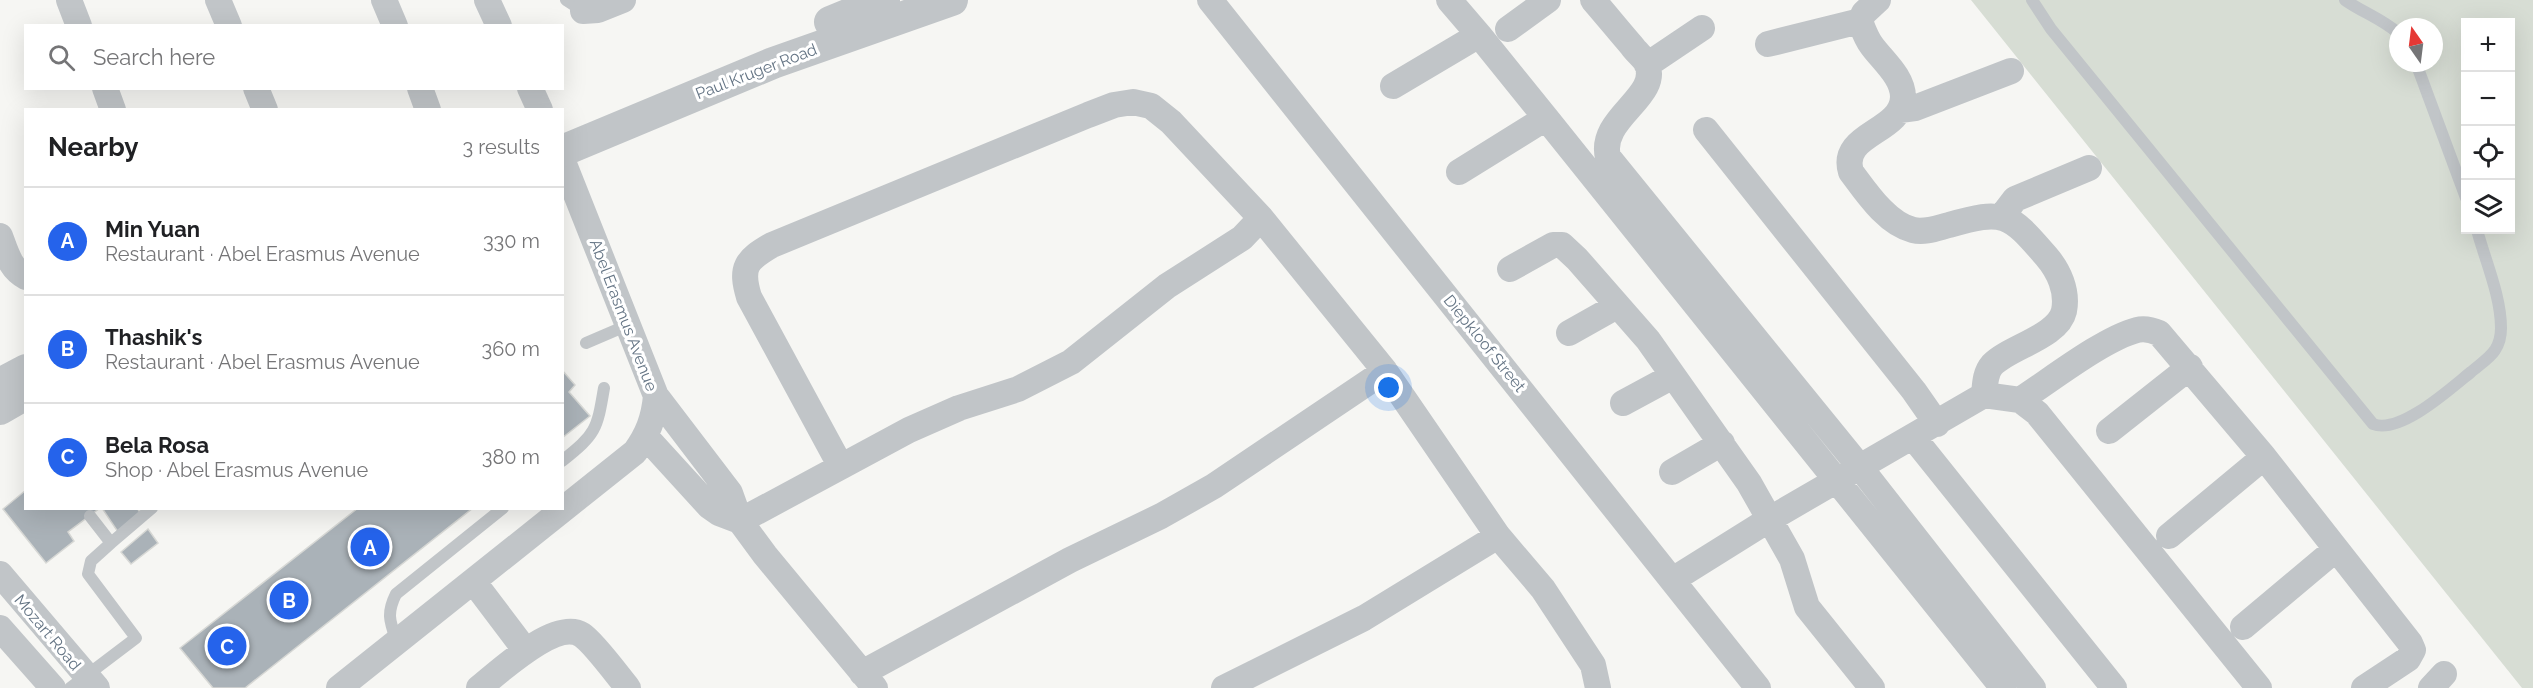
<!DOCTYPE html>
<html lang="en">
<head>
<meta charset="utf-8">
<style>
  :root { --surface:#fff; --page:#f6f6f6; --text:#202124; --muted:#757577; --line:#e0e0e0; --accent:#2563eb }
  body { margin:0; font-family:Raleway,sans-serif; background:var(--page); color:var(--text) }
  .controls { position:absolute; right:18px; top:18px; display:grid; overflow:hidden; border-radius:0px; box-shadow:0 6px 24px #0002 }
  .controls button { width:54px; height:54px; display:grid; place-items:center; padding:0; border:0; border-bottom:2px solid var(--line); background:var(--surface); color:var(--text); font:30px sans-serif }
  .compass { position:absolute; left:2389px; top:18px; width:54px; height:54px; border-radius:50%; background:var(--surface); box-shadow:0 6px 24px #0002; rotate:346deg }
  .you { position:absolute; left:1389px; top:388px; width:21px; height:21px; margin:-15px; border:4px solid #fff; border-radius:50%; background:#1a73e8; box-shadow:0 0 0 9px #1a73e833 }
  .badge { display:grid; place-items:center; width:39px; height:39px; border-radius:50%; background:var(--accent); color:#fff; font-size:20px; font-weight:700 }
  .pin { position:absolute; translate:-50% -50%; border:3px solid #fff; box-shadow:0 2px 6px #0006 }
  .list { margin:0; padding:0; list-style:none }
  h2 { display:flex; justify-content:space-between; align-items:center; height:78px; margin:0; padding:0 24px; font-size:26px }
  h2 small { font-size:20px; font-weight:400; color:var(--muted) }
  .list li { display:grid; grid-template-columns:39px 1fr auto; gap:18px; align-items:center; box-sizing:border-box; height:108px; padding:0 24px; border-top:2px solid var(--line) }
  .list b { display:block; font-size:22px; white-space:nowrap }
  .list p { margin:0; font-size:20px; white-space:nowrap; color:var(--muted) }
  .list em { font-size:20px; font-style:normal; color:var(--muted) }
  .icon { flex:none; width:33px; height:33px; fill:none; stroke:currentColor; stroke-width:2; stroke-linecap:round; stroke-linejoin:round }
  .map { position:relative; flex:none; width:2533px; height:688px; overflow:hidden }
  .search { position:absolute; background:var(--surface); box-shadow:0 6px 24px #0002; left:24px; top:24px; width:540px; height:66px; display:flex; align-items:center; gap:15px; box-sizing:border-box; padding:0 21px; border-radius:0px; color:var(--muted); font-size:22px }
  .panel { position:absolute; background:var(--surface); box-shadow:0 6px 24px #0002; left:24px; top:108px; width:540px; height:402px; border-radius:0px }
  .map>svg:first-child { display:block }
  .green { fill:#d7ddd4; fill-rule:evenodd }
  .building { fill:#aab2b8; stroke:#d7d8d5; stroke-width:1.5 }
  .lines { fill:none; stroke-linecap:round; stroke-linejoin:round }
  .service { stroke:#c1c5c8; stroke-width:12 }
  .minor { stroke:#c1c5c8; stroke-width:26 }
  .tertiary { stroke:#c1c5c8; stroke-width:32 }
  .labels { text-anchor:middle; stroke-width:6; stroke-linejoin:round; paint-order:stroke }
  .street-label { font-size:16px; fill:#647484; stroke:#fff }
</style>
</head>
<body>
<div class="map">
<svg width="2533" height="688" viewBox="0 0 2533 688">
  <rect width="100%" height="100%" fill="#f6f6f3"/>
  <!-- green -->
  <path class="green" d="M1971 0H2533V688H2522ZM2466 22H2510V230H2466ZM2398 27H2434V63H2398Z"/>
  <!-- building -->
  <path class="building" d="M562 370 575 385 569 392 590 416 562 438Z
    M26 490V508H100L68 532 74 541 46 563 3 509Z
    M102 508H137L142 515 118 532Z
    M358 508H473L245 688H213L180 648Z
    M148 529 158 543 131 564 121 552Z"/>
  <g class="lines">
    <!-- service -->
    <path class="service" d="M566 0 583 11
      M2032 0 2051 29 2373 424C2400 435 2451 388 2471 372 2479 365 2490 358 2495 350 2499 344 2501 335 2501 328 2501 296 2485 260 2477 230
      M2345 0C2362 12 2382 19 2398 33
      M2416 63 2466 198
      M586 343 628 325
      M562 461C596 434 597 430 604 388
      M90 516 111 543 152 508
      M397 642C390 622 386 614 396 594L503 508
      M70 688 136 638 88 574 91 561 111 543"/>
    <!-- minor -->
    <path class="minor" d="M69 0 79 26
      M218 0 229 26
      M384 0 395 26
      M487 0 499 26
      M1210 0 1758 688
      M1449 0 1479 35
      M1593 0C1606 15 1619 31 1632 46 1636 52 1644 58 1647 64 1661 97 1598 118 1608 157L1859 466 2033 688
      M1878 0 1864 13 1860 21C1863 29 1866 38 1872 46 1883 61 1903 77 1903 97 1902 133 1839 133 1851 172 1866 192 1887 224 1913 230 1925 233 1937 228 1949 225 2004 209 2009 213 2046 256 2059 271 2068 291 2064 311 2058 337 2009 347 1992 365 1985 373 1985 385 1984 395
      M583 11 598 10 623 0
      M1508 29 1548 0
      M1768 44 1860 21
      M1647 65 1702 28
      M1393 86 1479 35 1546 118
      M105 88 113 110
      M256 88 265 110
      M420 88 428 110
      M530 88 540 110
      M1900 110 1915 108 2011 71
      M1706 130 1914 391 1937 424
      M1459 172 1546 118 2003 688
      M2002 216 2015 199 2089 168
      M0 236C6 252 10 269 26 277
      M1510 269 1553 245H1562L1577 259 1648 340 1749 483 1792 559 1807 607 1872 688
      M1569 333 1617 306
      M656 396 730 493 740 521 765 555 875 688
      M2020 400C2051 380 2103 339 2137 330 2145 328 2152 330 2159 333L2264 457 2410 643 2413 650 2408 659 2364 688
      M1623 403 1673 376
      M2109 431 2190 367
      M646 437 709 506 719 513 740 521 909 430 959 408 1018 389 1071 362 1167 286 1242 238 1261 218
      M1913 437 2114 688
      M840 465 749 297C740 267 746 260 772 245L1088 115 1114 105 1133 102 1151 106 1171 122 1261 218 1385 371 1498 536 1543 589 1593 665 1598 688
      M1672 472 1722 443
      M2169 536 2264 457
      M0 574 97 688
      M1674 579 1770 519 1984 395 2020 400 2037 413 2259 688
      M473 581 526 651
      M2243 627 2336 549
      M0 628 53 688
      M862 673 1070 560 1161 516 1214 486 1385 371
      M339 688 635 452C648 434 654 418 656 396L562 159
      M479 688C499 672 556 618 582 635 594 643 618 676 628 688
      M1224 688 1364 618 1498 536
      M2431 688 2444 674"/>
    <!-- tertiary -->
    <path class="tertiary" d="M830 22 884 0
      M562 151 773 63 952 0
      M0 384 26 370
      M0 409 26 394"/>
  </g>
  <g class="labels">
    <!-- street labels -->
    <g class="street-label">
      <text transform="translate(756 71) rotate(-21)" y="6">Paul Kruger Road</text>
      <text transform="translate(624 315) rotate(69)" y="6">Abel Erasmus Avenue</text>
      <text transform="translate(1485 343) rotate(51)" y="6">Diepkloof Street</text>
      <text transform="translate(48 632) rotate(50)" y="6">Mozart Road</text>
    </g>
  </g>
</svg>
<div class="controls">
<button>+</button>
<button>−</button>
<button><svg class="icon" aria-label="locate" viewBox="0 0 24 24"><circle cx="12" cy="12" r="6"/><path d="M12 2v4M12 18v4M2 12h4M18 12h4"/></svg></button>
<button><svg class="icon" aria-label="layers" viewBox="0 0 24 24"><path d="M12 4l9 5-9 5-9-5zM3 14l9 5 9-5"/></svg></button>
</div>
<svg class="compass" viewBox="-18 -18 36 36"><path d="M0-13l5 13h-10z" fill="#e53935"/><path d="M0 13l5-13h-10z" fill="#757577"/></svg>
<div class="you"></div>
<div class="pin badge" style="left:370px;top:547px">A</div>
<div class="pin badge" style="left:289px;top:600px">B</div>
<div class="pin badge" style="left:227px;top:646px">C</div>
<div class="search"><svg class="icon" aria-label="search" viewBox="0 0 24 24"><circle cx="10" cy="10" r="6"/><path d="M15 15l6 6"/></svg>Search here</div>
<section class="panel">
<h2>Nearby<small>3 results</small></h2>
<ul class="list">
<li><span class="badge">A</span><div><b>Min Yuan</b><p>Restaurant · Abel Erasmus Avenue</p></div><em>330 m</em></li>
<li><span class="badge">B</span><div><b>Thashik's</b><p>Restaurant · Abel Erasmus Avenue</p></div><em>360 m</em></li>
<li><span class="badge">C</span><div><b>Bela Rosa</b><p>Shop · Abel Erasmus Avenue</p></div><em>380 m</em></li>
</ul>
</section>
</div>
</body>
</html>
